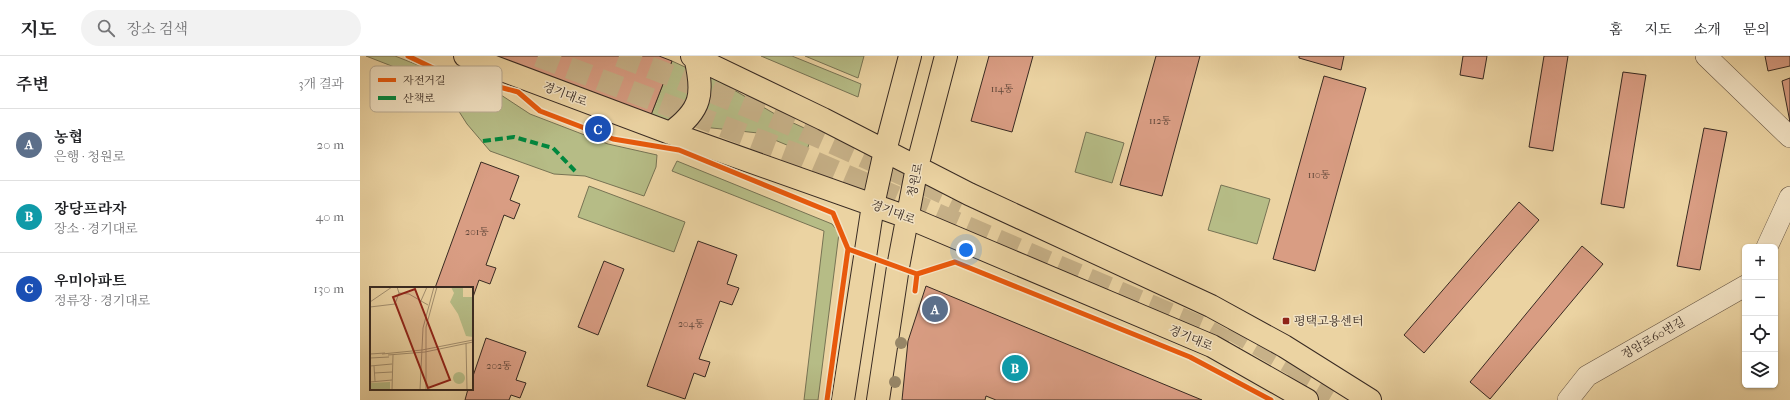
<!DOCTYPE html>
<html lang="ko">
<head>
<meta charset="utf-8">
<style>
  :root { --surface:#fff; --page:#f2f2f2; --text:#202124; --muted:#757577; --line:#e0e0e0; --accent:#ea580c }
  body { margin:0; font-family:"IM FELL French Canon","Noto Serif KR",serif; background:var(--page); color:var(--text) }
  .controls { position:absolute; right:12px; bottom:12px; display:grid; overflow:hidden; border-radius:6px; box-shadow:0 1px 3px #0004 }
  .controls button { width:36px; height:36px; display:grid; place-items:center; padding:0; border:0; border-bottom:1px solid var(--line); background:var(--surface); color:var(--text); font:20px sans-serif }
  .you { position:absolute; left:606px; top:194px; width:14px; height:14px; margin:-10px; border:3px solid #fff; border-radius:50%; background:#1a73e8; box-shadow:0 0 0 6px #1a73e833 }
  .badge { display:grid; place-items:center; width:26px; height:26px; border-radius:50%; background:var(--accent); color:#fff; font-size:13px; font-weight:700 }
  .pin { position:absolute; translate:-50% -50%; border:2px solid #fff; box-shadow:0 1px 4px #0006 }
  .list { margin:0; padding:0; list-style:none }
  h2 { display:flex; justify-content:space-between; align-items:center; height:52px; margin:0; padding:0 16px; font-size:17px }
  h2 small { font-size:13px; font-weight:400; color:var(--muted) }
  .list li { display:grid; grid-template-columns:26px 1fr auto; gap:12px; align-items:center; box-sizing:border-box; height:72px; padding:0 16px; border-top:1px solid var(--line) }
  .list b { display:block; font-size:15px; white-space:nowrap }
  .list p { margin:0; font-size:13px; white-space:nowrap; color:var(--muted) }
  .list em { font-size:13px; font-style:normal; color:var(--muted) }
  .icon { flex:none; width:22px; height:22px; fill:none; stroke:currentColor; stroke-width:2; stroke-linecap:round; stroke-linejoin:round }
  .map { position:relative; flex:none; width:1430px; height:344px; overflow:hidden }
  header { display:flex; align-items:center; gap:24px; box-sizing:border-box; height:56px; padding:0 20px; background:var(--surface); border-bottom:1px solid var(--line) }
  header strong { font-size:19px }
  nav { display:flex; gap:22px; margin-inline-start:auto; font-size:14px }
  .search { width:280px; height:36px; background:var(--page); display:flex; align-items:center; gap:10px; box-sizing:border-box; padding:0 14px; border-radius:22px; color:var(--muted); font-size:15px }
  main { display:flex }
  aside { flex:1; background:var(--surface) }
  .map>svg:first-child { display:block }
  .green { fill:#b6bc86; stroke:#777354 }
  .building { fill:#d99d83; stroke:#382a22 }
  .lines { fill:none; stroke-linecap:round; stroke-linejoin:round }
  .major-tunnel { stroke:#c7b188; stroke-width:22; stroke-dasharray:22 11; stroke-linecap:butt }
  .minor-casing { stroke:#655442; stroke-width:22 }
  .major-casing { stroke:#382a22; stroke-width:24 }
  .minor { stroke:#f2e2c3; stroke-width:21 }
  .major { stroke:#ebd3a2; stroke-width:22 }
  .quiet { stroke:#00873e; stroke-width:4; stroke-dasharray:8 4; stroke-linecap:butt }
  .cycleway-casing { stroke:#f2e2c3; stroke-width:8 }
  .cycleway { stroke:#e8590c; stroke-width:5 }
  .tree { fill:#968667 }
  .poi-dot { fill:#8f2418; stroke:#f2e2c3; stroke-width:1.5 }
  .labels { text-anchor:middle; stroke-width:3; stroke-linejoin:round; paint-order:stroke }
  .number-label { font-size:10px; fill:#60473a }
  .street-label { font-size:12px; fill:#382a22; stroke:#f2e2c3 }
  .poi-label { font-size:12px; fill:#382a22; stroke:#f2e2c3; text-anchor:start }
  .inset-road { fill:none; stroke:#a38f6f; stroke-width:1 }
  .view { fill:#8f2418; fill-opacity:0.15; stroke:#8f2418; stroke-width:2 }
  .inset-edge { fill:none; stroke:#382a22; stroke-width:2 }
  .key { fill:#f2e2c3; stroke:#baab93; stroke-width:1 }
  .key-label { font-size:11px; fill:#382a22 }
</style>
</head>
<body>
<header>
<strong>지도</strong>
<div class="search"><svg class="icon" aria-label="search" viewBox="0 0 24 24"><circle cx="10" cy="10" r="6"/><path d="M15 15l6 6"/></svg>장소 검색</div>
<nav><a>홈</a><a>지도</a><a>소개</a><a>문의</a></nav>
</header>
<main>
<aside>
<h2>주변<small>3개 결과</small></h2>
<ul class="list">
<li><span class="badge" style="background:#5c6f8a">A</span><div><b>농협</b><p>은행 · 청원로</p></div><em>20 m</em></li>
<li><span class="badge" style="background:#0f9aa8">B</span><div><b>장당프라자</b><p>장소 · 경기대로</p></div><em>40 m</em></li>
<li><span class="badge" style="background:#1a4fb4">C</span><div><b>우미아파트</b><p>정류장 · 경기대로</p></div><em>130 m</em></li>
</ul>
</aside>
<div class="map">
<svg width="1430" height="344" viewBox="0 0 1430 344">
  <rect width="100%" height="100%" fill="#ebd3a2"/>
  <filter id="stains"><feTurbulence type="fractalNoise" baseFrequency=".005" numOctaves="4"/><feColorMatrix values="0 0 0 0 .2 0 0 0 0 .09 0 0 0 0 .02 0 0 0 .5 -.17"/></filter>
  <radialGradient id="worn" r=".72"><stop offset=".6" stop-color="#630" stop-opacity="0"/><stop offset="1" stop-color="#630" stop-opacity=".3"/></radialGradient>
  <!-- green -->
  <path class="green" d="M6 0H35L68 13 65 23Z
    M401 0H432L501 28 498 41Z
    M445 0H504L498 22Z
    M312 5 325 11 333 25 323 57 308 64 291 59Z
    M345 17 420 61 453 76 446 97 398 77 334 70Z
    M88 21 141 39 170 58 248 88 297 99 296 111 284 140 225 120 194 118 130 95 107 68 84 32Z
    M726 76 764 87 752 127 715 116Z
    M317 105 472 168 479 177 458 344H444L464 175 312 115Z
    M861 129 910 143 897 188 848 174Z
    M229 130 325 166 314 196 218 161Z"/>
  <!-- building -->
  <path class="building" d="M134 0H299L312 5 291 59Z
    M629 0H673L652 76 611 65Z
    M796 0H840L802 140 760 129Z
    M939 0H984L981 14 939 2Z
    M1103 0H1127L1123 23 1100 19Z
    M1184 0H1208L1193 95 1169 91Z
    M1405 0H1430V10L1408 15Z
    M1263 16 1286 19 1264 152 1241 148Z
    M964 20 1006 32 955 215 913 203Z
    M1430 22V66L1422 25Z
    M1344 72 1367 76 1340 214 1317 210Z
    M121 106 159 120 150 144 160 148 154 163 144 159 126 209 136 212 130 228 119 224 112 244V232H75Z
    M1159 146 1179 164 1064 297 1044 279Z
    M338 185 377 199 367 228 379 232 372 249 360 245 339 303 350 306 345 321 334 317 325 343 287 330Z
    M1222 190 1243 208 1130 343 1110 326Z
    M244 205 264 213 238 279 218 271Z
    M566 230 842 344H636L626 340 625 344H542L548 285Z
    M126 282 166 296 156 324 166 327 160 342 151 339 149 344H105L108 333H112V323Z"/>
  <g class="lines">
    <!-- major-tunnel -->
    <path class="major-tunnel" d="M178 0 438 99 843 272 879 293
      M259 0C376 43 490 94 603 146
      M869 272 952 320
      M927 320 969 344"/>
    <!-- minor casing -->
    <g class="minor-casing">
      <path id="minor" d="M1346 0 1430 81
        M1407 191 1430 141
        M1208 344 1227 320 1385 230"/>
    </g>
    <!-- major casing -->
    <g class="major-casing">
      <path id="major" d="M105 0 310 77 547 161 852 290 947 344
        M332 0 463 63 609 138 851 250 924 290 1010 344
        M310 77C342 54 344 38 335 1
        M483 344 513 149 525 95 550 0
        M518 344 538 211 557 111 586 0"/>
    </g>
    <!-- minor -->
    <use href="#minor" class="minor"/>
    <!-- major -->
    <use href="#major" class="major"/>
    <!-- quiet -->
    <path class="quiet" d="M123 85 154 81 193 92 215 115"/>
    <!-- cycleway casing -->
    <g class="cycleway-casing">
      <path id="cycleway" d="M48 0 77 14 158 36 180 55 253 83 319 94 473 157 488 193 467 344
        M488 193 557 218
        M555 235 557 218 595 206 830 301 911 344"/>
    </g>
    <!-- cycleway -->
    <use href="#cycleway" class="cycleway"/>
  </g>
  <!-- trees -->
  <g class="tree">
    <circle cx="541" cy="287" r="6"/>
    <circle cx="535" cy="326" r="6"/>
  </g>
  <!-- markers -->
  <rect class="poi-dot" x="922" y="261" width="8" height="8" rx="2"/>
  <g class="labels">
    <!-- number labels -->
    <g class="number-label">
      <text x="642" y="36">114동</text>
      <text x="800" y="68">112동</text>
      <text x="959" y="122">110동</text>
      <text x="117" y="179">201동</text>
      <text x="331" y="271">204동</text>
      <text x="139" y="313">202동</text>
    </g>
    <!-- street labels -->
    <g class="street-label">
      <text transform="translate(205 38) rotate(21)" y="4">경기대로</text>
      <text transform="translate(555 124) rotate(-78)" y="4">청원로</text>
      <text transform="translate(533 156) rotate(21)" y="4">경기대로</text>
      <text transform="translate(831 282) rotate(23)" y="4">경기대로</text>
      <text transform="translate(1293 282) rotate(-30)" y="4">정암로60번길</text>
    </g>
    <!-- poi labels -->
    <g class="poi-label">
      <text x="934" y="269">평택고용센터</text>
    </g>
  </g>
  <!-- overview -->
  <g transform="translate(10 231)">
    <rect width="103" height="103" fill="#ebd3a2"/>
    <path d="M81 0H93V10H103V50L96 49 88 27 80 15 84 6ZM83 91a6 6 0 1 1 12 0a6 6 0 1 1-12 0ZM20 95V103H0V96Z" fill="#b6bc86"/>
    <path class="inset-road" d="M27 0 29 6 39 7 58 18M29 0H47M0 15 22 0M50 16 57 0M0 20 25 17 29 6M96 56 97 103M0 67 15 66M12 67 52 63 103 53M18 68 55 65 103 55M0 71 19 70M0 79 22 77M4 79 5 94M4 86 22 85M0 95 22 93M22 103 23 68M50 103 53 41 64 0M56 103V40L67 0"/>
    <path class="view" d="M45 2 80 93 58 101 23 10Z"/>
    <rect width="103" height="103" class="inset-edge"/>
  </g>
  <!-- legend -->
  <rect x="10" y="10" width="132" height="46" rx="6" class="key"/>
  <rect x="18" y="22" width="18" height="4" fill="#e8590c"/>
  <rect x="18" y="40" width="18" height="4" fill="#00873e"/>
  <g class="key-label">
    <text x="43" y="28">자전거길</text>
    <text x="43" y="46">산책로</text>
  </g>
  <rect width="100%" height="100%" filter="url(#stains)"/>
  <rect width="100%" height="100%" fill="url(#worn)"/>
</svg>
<div class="controls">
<button>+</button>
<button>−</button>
<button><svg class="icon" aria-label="locate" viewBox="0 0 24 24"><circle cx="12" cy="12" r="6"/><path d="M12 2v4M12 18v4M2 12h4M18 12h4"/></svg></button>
<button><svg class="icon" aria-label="layers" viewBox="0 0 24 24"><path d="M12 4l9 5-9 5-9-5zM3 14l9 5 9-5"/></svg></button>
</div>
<div class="you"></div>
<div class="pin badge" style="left:575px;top:253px;background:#5c6f8a">A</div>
<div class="pin badge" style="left:655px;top:312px;background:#0f9aa8">B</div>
<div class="pin badge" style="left:238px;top:73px;background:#1a4fb4">C</div>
</div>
</main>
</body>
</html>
